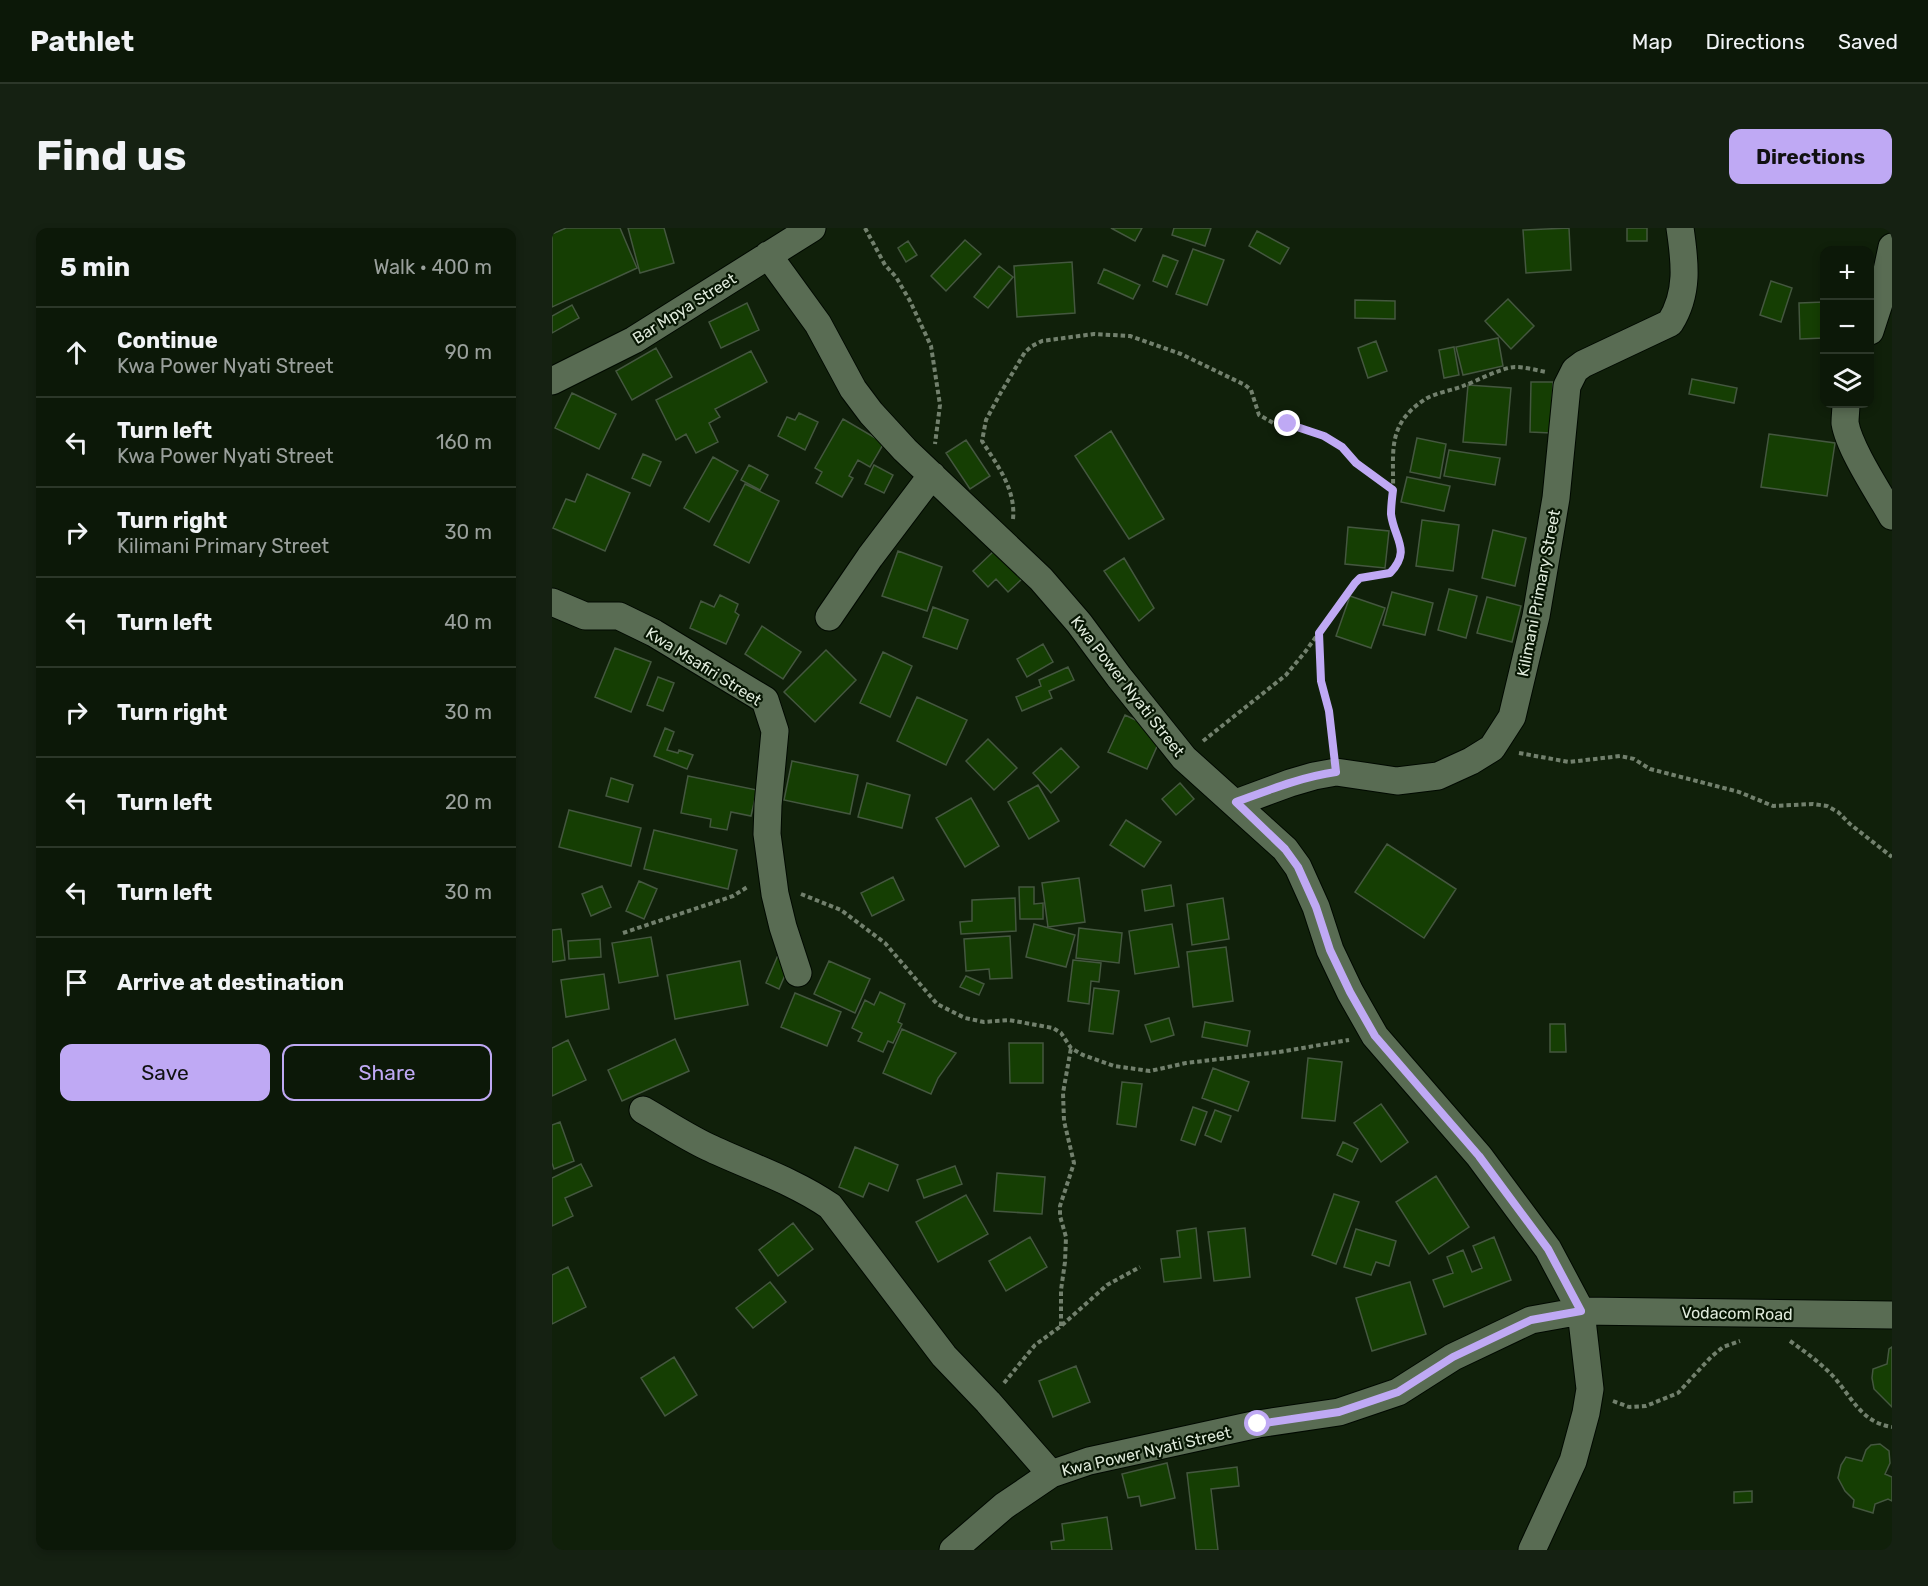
<!DOCTYPE html>
<html lang="en">
<head>
<meta charset="utf-8">
<style>
  :root { --surface:#0c1808; --page:#152112; --text:#f1f3f6; --muted:#9aa09c; --line:#2c3729; --accent:#bfa9f4 }
  body { margin:0; font-family:Rubik,sans-serif; background:var(--page); color:var(--text) }
  .controls { position:absolute; right:18px; top:18px; display:grid; overflow:hidden; border-radius:12px; box-shadow:0 3px 9px #0003 }
  .controls button { width:54px; height:54px; display:grid; place-items:center; padding:0; border:0; border-bottom:2px solid var(--line); background:var(--surface); color:var(--text); font:30px sans-serif }
  .stop { position:absolute; width:18px; height:18px; margin:-14px; border:4px solid #bfa9f4; border-radius:50%; background:#fff }
  .stop.end { background:#bfa9f4; border-color:#fff; box-shadow:0 2px 6px #0008 }
  .list { margin:0; padding:0; list-style:none }
  h2 { display:flex; justify-content:space-between; align-items:center; height:78px; margin:0; padding:0 24px; font-size:26px }
  h2 small { font-size:20px; font-weight:400; color:var(--muted) }
  .list li { display:grid; grid-template-columns:39px 1fr auto; gap:18px; align-items:center; box-sizing:border-box; height:90px; padding:0 24px; border-top:2px solid var(--line) }
  .list b { display:block; font-size:22px; white-space:nowrap }
  .list p { margin:0; font-size:20px; white-space:nowrap; color:var(--muted) }
  .list em { font-size:20px; font-style:normal; color:var(--muted) }
  .actions { display:flex; gap:12px; padding:18px 24px }
  .actions a { flex:1; padding:14px 0; border:2px solid var(--accent); border-radius:12px; text-align:center; font-size:21px; color:var(--accent) }
  .actions .main { background:var(--accent); color:#111 }
  .icon { flex:none; width:33px; height:33px; fill:none; stroke:currentColor; stroke-width:2; stroke-linecap:round; stroke-linejoin:round }
  .map { position:relative; flex:none; width:1340px; height:1322px; overflow:hidden; border-radius:12px }
  header { display:flex; align-items:center; gap:36px; box-sizing:border-box; height:84px; padding:0 30px; background:var(--surface); border-bottom:2px solid var(--line) }
  header strong { font-size:28px }
  nav { display:flex; gap:33px; margin-inline-start:auto; font-size:21px }
  .intro { display:flex; align-items:center; justify-content:space-between; box-sizing:border-box; height:144px; padding:0 36px }
  h1 { margin:0; font-size:42px }
  .button { padding:15px 27px; border-radius:12px; background:var(--accent); color:#111; font-size:21px; font-weight:700 }
  main { display:flex; gap:36px; padding:0 36px }
  aside { flex:1; background:var(--surface); border-radius:12px; box-shadow:0 3px 9px #0003 }
  .map>svg:first-child { display:block }
  .building { fill:#153e03; stroke:#44573f; stroke-width:1.5 }
  .lines { fill:none; stroke-linecap:round; stroke-linejoin:round }
  .minor-casing { stroke:#000900; stroke-width:29 }
  .path { stroke:#72806d; stroke-width:4; stroke-dasharray:4.5 3; stroke-linecap:butt }
  .minor { stroke:#596c53; stroke-width:27 }
  .route { stroke:#bfa9f4; stroke-width:8 }
  .labels { text-anchor:middle; stroke-width:4.5; stroke-linejoin:round; paint-order:stroke }
  .street-label { font-size:16px; fill:#dfeadb; stroke:#071603 }
</style>
</head>
<body>
<header>
<strong>Pathlet</strong>
<nav><a>Map</a><a>Directions</a><a>Saved</a></nav>
</header>
<div class="intro"><h1>Find us</h1><a class="button">Directions</a></div>
<main>
<aside>
<h2>5 min<small>Walk · 400 m</small></h2>
<ul class="list">
<li><svg class="icon" aria-label="ahead" viewBox="0 0 24 24"><path d="M12 20V5M6 11l6-6 6 6"/></svg><div><b>Continue</b><p>Kwa Power Nyati Street</p></div><em>90 m</em></li>
<li><svg class="icon" aria-label="left" viewBox="0 0 24 24"><path d="M17 20v-9H6M10 6l-5 5 5 5"/></svg><div><b>Turn left</b><p>Kwa Power Nyati Street</p></div><em>160 m</em></li>
<li><svg class="icon" aria-label="right" viewBox="0 0 24 24"><path d="M7 20v-9h11M14 6l5 5-5 5"/></svg><div><b>Turn right</b><p>Kilimani Primary Street</p></div><em>30 m</em></li>
<li><svg class="icon" aria-label="left" viewBox="0 0 24 24"><path d="M17 20v-9H6M10 6l-5 5 5 5"/></svg><div><b>Turn left</b></div><em>40 m</em></li>
<li><svg class="icon" aria-label="right" viewBox="0 0 24 24"><path d="M7 20v-9h11M14 6l5 5-5 5"/></svg><div><b>Turn right</b></div><em>30 m</em></li>
<li><svg class="icon" aria-label="left" viewBox="0 0 24 24"><path d="M17 20v-9H6M10 6l-5 5 5 5"/></svg><div><b>Turn left</b></div><em>20 m</em></li>
<li><svg class="icon" aria-label="left" viewBox="0 0 24 24"><path d="M17 20v-9H6M10 6l-5 5 5 5"/></svg><div><b>Turn left</b></div><em>30 m</em></li>
<li><svg class="icon" aria-label="arrive" viewBox="0 0 24 24"><path d="M6 21V4h12l-3 4 3 4H6"/></svg><div><b>Arrive at destination</b></div></li>
</ul>
<div class="actions"><a class="main">Save</a><a>Share</a></div>
</aside>
<div class="map">
<svg width="1340" height="1322" viewBox="0 0 1340 1322">
  <rect width="100%" height="100%" fill="#10200a"/>
  <!-- building -->
  <path class="building" d="M14 0H68L85 40 0 79V6Z
    M76 0H112L122 35 88 45Z
    M559 0H590L583 13Z
    M622 0H659L653 18 620 7Z
    M1017 0 1019 42 974 45 971 2Z
    M1075 0H1095V13H1075Z
    M705 3 737 20 728 36 697 18Z
    M413 12 429 26 394 63 379 48Z
    M356 13 365 27 354 34 346 20Z
    M641 21 672 32 655 77 624 66Z
    M611 27 626 33 615 59 601 53Z
    M520 34 523 85 465 89 462 38Z
    M447 38 461 49 436 80 422 69Z
    M552 41 588 57 581 71 546 55Z
    M1219 53 1240 60 1229 94 1208 87Z
    M956 71 982 98 959 121 933 93Z
    M803 72 843 73V91L803 90Z
    M1272 74V110L1248 111 1247 75Z
    M195 75 207 102 169 120 157 94Z
    M20 77 27 90 0 105V88Z
    M946 110 951 138 911 147 904 119Z
    M824 113 835 143 816 150 806 120Z
    M902 119 907 147 892 150 887 122Z
    M104 120 120 149 80 172 64 143Z
    M199 123 215 154 163 181 168 189 157 195 166 214 144 225 134 206 124 212 104 172Z
    M1140 151 1185 160 1182 175 1137 166Z
    M979 154H1001L999 205 978 204Z
    M916 157 959 160 954 217 911 214Z
    M20 165 64 186 47 221 3 200Z
    M247 185 266 194 253 222 226 208 235 189 243 192Z
    M291 191 332 215 318 239 306 232 297 248 301 250 290 269 264 255 270 244 263 240Z
    M559 203 612 291 577 311 523 228Z
    M1217 206 1283 215 1275 268 1209 259Z
    M865 210 894 216 888 250 858 244Z
    M414 212 438 248 418 261 394 225Z
    M897 222 948 230 943 257 892 248Z
    M91 226 109 234 98 258 80 250Z
    M161 229 186 243 157 294 132 280Z
    M197 237 216 247 208 262 189 252Z
    M322 237 341 247 332 265 313 256Z
    M35 246 78 265 53 323 1 300 14 271 23 274Z
    M855 249 898 258 892 283 849 274Z
    M193 256 227 273 197 335 162 317Z
    M870 292 907 297 901 343 864 338Z
    M796 299 837 303 833 340 793 336Z
    M941 302 974 310 963 358 930 350Z
    M443 322 471 350 456 364 444 351 436 359 421 343Z
    M346 323 390 339 375 383 330 368Z
    M572 330 602 380 587 393 552 343Z
    M897 361 925 368 914 410 886 402Z
    M840 364 881 375 873 407 831 397Z
    M168 367 186 376 183 384 187 387 174 416 138 400 149 373 162 379Z
    M798 368 833 380 819 420 784 408Z
    M935 369 969 378 960 414 925 405Z
    M381 379 416 392 405 421 371 409Z
    M210 398 249 424 231 451 193 426Z
    M491 416 501 434 475 449 465 431Z
    M63 420 99 434 79 484 43 469Z
    M274 422 304 452 263 494 232 464Z
    M331 424 360 438 338 489 308 475Z
    M516 439 522 452 497 463 500 470 470 483 464 469 489 458 487 452Z
    M106 449 122 455 111 483 95 477Z
    M365 469 415 492 394 537 345 513Z
    M573 487 611 505 595 541 556 524Z
    M113 500 122 504 115 522 126 525 127 522 141 527 135 541 102 528Z
    M436 511 465 540 442 562 414 533Z
    M509 520 527 539 499 565 481 545Z
    M240 533 306 547 298 586 232 572Z
    M136 548 205 562 199 588 179 584 175 602 158 599 159 591 129 585Z
    M59 550 81 557 76 574 54 568Z
    M315 555 358 567 350 600 306 589Z
    M628 555 642 571 624 587 610 571Z
    M486 557 507 593 477 611 456 574Z
    M419 570 447 618 413 639 384 590Z
    M17 582 89 600 79 638 7 619Z
    M574 592 609 614 592 639 558 617Z
    M102 602 185 622 176 661 92 641Z
    M835 616 904 661 872 710 803 664Z
    M341 649 352 672 320 688 309 665Z
    M527 650 533 694 496 699 490 655Z
    M87 653 105 661 92 691 74 683Z
    M619 657 622 678 593 683 590 662Z
    M50 658 59 679 39 688 30 666Z
    M467 659H482V676L491 675V691H468Z
    M463 670 464 703 409 706 408 694 420 693V672Z
    M671 670 677 711 640 717 635 676Z
    M482 696 523 707 514 739 474 729Z
    M620 696 627 739 583 746 577 703Z
    M527 700 570 705 567 735 524 730Z
    M9 701 13 732 0 734V702Z
    M458 708 460 750 438 751 437 741 414 743 412 711Z
    M99 709 106 748 67 755 60 715Z
    M48 711 49 729 17 731 16 713Z
    M674 719 681 773 641 779 635 724Z
    M227 725 240 731 227 761 214 755Z
    M521 732 549 735 547 754 539 753 537 776 516 773Z
    M188 733 196 777 123 791 115 747Z
    M277 733 318 751 303 785 262 766Z
    M52 746 57 781 14 789 9 752Z
    M414 748 432 756 427 767 408 759Z
    M542 760 567 763 561 806 537 803Z
    M328 764 353 776 346 794 350 796 341 815 336 813 331 824 306 813 310 805 300 800 313 772 322 777Z
    M243 765 289 784 275 818 229 799Z
    M617 790 622 807 599 814 593 797Z
    M653 794 698 803 695 818 650 809Z
    M998 796H1013L1014 824H998Z
    M350 801 404 825 386 850 379 866 331 845Z
    M123 811 137 843 70 873 56 842Z
    M16 812 34 852 0 868V820Z
    M457 815H491V855H458Z
    M756 830 790 834 783 893 750 890Z
    M661 840 697 854 686 883 650 870Z
    M570 854 590 856 584 899 565 896Z
    M829 876 856 914 829 934 802 895Z
    M641 879 655 884 643 917 629 912Z
    M663 882 679 888 669 914 653 907Z
    M8 894 22 933 2 941 0 935V897Z
    M791 914 806 921 800 934 785 927Z
    M303 919 346 937 336 963 317 955 311 969 287 959Z
    M29 936 40 958 13 970 21 988 0 998V950Z
    M403 938 410 956 372 970 365 952Z
    M445 945 493 949 490 986 442 983Z
    M884 948 917 999 877 1026 844 974Z
    M782 966 807 974 784 1036 760 1027Z
    M414 967 436 1006 386 1034 364 994Z
    M241 995 261 1021 226 1048 207 1022Z
    M644 1000 649 1050 612 1054 609 1031 628 1029 625 1003Z
    M693 1000 698 1049 662 1053 656 1004Z
    M804 1001 844 1013 837 1038 824 1034 819 1047 792 1039Z
    M478 1009 495 1039 454 1063 437 1033Z
    M942 1009 959 1052 892 1079 881 1052 901 1045 895 1029 911 1022 920 1044 930 1040 921 1018Z
    M16 1039 34 1079 0 1096V1047Z
    M218 1054 234 1074 201 1100 184 1080Z
    M858 1054 874 1106 820 1123 804 1070Z
    M1340 1119V1179L1322 1161 1320 1150 1321 1141 1335 1136 1337 1121Z
    M122 1129 145 1167 113 1188 89 1150Z
    M524 1138 538 1174 501 1189 487 1153Z
    M1328 1216 1337 1223 1338 1235 1333 1246 1340 1249V1273L1336 1271 1323 1276 1321 1285 1301 1279 1302 1272 1293 1263 1286 1250 1289 1237 1294 1229 1310 1233 1314 1222 1319 1217Z
    M615 1235 623 1270 589 1278 587 1268 576 1270 570 1246Z
    M685 1239 687 1258 659 1261 666 1322H644L635 1245Z
    M1200 1263V1274L1182 1275V1264Z
    M555 1289 560 1322H500L499 1314 512 1312 510 1296Z"/>
  <g class="lines">
    <!-- minor casing -->
    <g class="minor-casing">
      <path id="minor" d="M216 27 266 96 301 161 319 185 353 222 489 351 527 395 567 449 632 530 733 621 746 639 764 679 778 722 798 764 823 808 927 928 996 1021 1029 1083 1038 1161 1034 1185 1021 1233 980 1322
        M1318 103 1330 66 1340 19
        M0 153 82 112 260 0
        M1294 176C1294 182 1293 188 1293 195 1297 220 1327 265 1340 288
        M0 374 33 388H67L102 405 213 472 223 503 216 577 215 606 223 666 231 699 246 745
        M277 389 318 329 380 247
        M684 575 738 555 762 548 784 544 845 553 886 548 919 533 940 520 960 489 984 388 1004 270 1015 158 1023 142 1031 136 1118 95C1137 65 1133 34 1128 0
        M91 882C112 894 133 908 156 919 196 938 240 952 278 978L392 1128 436 1174 499 1246
        M401 1322 452 1278 499 1246 537 1233 706 1196 787 1184 846 1164 901 1129 979 1092 1029 1083 1340 1087"/>
    </g>
    <!-- path -->
    <path class="path" d="M313 0 333 37 344 49 358 73 379 118 388 177 383 216
      M461 291C464 261 445 237 430 213L434 192 448 166 473 124 480 118 490 113 542 106 578 108 629 126 693 157 699 162 707 187 725 197 736 196 773 209 791 219 804 235 841 262
      M767 405 769 453 777 483 781 520
      M651 513 734 447 753 424 803 355 808 350 838 345C860 321 842 311 839 286 839 278 841 270 841 263 842 225 834 197 872 172 882 165 898 163 911 158 925 153 948 140 963 139 973 139 984 142 994 144
      M967 525 1017 534 1068 528 1082 531 1098 541 1187 564 1221 578 1261 576 1275 578 1286 584 1298 596 1340 629
      M249 666 289 682 333 715 385 776 413 790 432 794 457 792 501 800 509 805 519 820 531 827 562 838 598 843 634 835 727 824 797 812
      M71 705 181 668 197 658
      M509 1098V1062L513 1034 514 1009 508 988V978L522 935 512 893 511 865 519 820
      M1238 1113C1252 1123 1266 1133 1278 1145 1299 1166 1307 1194 1340 1199
      M452 1155 483 1117 509 1098 555 1057 588 1039
      M1061 1173 1077 1179 1094 1178 1126 1165 1159 1129 1171 1119 1188 1113"/>
    <!-- minor -->
    <use href="#minor" class="minor"/>
  </g>
  <g class="lines">
    <!-- route -->
    <path class="route" d="M706 1196 787 1184 846 1164 901 1129 979 1092 1029 1083 996 1021 927 928 823 808 798 764 778 722 764 679 746 639 733 621 684 574C717 562 749 549 784 544L777 483 769 453 767 405 803 355 808 350 838 345C860 322 842 311 839 286 839 278 840 270 841 262L804 235 790 219 772 208 736 196"/>
  </g>
  <g class="labels">
    <!-- street labels -->
    <g class="street-label">
      <text transform="translate(132 80) rotate(-32)" y="6">Bar Mpya Street</text>
      <text transform="translate(986 365) rotate(-79)" y="6">Kilimani Primary Street</text>
      <text transform="translate(152 438) rotate(32)" y="6">Kwa Msafiri Street</text>
      <text transform="translate(576 458) rotate(52)" y="6">Kwa Power Nyati Street</text>
      <text transform="translate(1185 1085) rotate(1)" y="6">Vodacom Road</text>
      <text transform="translate(594 1223) rotate(-13)" y="6">Kwa Power Nyati Street</text>
    </g>
  </g>
</svg>
<div class="controls">
<button>+</button>
<button>−</button>
<button><svg class="icon" aria-label="layers" viewBox="0 0 24 24"><path d="M12 4l9 5-9 5-9-5zM3 14l9 5 9-5"/></svg></button>
</div>
<div class="stop" style="left:706px;top:1196px"></div>
<div class="stop end" style="left:736px;top:196px"></div>
</div>
</main>
</body>
</html>
